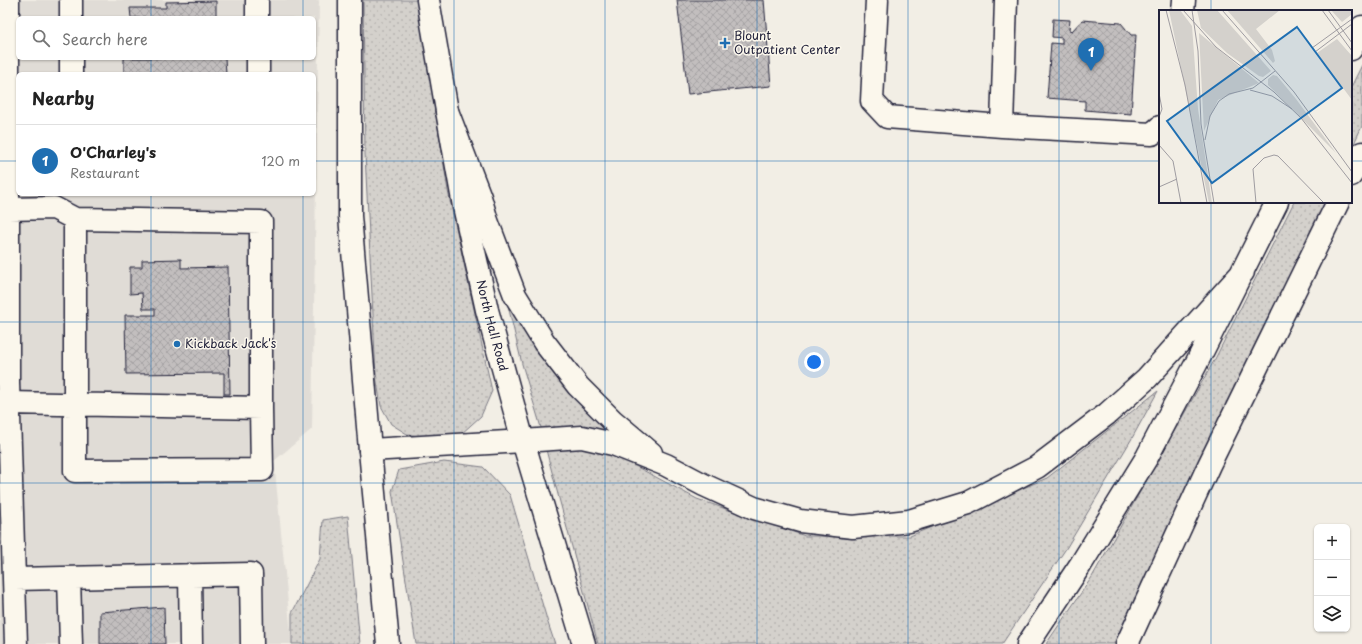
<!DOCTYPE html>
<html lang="en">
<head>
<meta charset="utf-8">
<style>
  :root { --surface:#fff; --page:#f6f6f6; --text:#222; --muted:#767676; --line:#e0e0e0; --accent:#1f6fb2 }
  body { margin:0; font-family:"Playpen Sans",sans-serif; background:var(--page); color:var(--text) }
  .controls { position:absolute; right:12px; bottom:12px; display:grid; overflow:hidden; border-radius:6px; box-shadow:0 1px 3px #0004 }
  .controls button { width:36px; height:36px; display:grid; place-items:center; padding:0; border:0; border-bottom:1px solid var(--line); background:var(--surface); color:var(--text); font:20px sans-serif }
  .you { position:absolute; left:814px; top:362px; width:14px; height:14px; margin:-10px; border:3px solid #fff; border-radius:50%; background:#1a73e8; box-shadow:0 0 0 6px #1a73e833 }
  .badge { display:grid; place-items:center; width:26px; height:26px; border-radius:50%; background:var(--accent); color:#fff; font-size:13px; font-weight:700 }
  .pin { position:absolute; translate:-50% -33px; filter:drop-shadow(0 1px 2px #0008) }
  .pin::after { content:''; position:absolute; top:21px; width:14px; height:12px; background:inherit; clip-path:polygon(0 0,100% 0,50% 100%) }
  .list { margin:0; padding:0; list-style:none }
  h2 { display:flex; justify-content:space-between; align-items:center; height:52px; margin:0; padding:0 16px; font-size:17px }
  h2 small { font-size:13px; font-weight:400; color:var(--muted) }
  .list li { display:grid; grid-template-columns:26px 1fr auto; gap:12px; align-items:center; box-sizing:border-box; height:72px; padding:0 16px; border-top:1px solid var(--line) }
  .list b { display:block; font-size:15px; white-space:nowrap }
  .list p { margin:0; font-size:13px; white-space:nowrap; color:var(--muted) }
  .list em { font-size:13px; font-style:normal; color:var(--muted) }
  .icon { flex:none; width:22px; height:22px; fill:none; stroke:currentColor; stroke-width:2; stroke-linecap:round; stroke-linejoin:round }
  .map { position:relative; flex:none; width:1362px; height:644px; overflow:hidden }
  .search { position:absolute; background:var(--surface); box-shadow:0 1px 3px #0004; left:16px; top:16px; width:300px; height:44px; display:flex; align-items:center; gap:10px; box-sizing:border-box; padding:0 14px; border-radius:6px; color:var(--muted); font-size:15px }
  .panel { position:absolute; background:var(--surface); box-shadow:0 1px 3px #0004; left:16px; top:72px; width:300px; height:124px; border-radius:6px }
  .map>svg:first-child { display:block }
  .built { fill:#e0dcd6; fill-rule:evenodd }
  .grass { fill:url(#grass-dots); stroke:#7b7a84 }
  .building { fill:url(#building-cross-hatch); stroke:#22223b }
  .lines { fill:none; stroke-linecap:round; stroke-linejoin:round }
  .minor-casing { stroke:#22223b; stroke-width:25 }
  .major-casing { stroke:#22223b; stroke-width:25 }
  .highway-casing { stroke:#22223b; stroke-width:25 }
  .minor { stroke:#fbf7ec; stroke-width:22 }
  .major { stroke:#fbf7ec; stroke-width:22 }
  .highway { stroke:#fbf7ec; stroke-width:22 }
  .grid { fill:none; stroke:#1f6fb2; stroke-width:1; stroke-opacity:0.55 }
  .poi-dot { fill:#1f6fb2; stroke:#fbf7ec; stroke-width:1.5 }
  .labels { text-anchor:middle; stroke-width:3; stroke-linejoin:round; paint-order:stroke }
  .poi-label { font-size:12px; fill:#22223b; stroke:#fbf7ec; text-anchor:start }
  .street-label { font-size:12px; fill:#22223b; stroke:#fbf7ec }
  .inset-road { fill:none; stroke:#9f9ca1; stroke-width:1 }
  .view { fill:#1f6fb2; fill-opacity:0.15; stroke:#1f6fb2; stroke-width:2 }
  .inset-edge { fill:none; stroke:#22223b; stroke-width:2 }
</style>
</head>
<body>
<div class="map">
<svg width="1362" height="644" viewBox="0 0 1362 644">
  <defs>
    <pattern id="grass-dots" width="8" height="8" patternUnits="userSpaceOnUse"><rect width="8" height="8" fill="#d4d1cc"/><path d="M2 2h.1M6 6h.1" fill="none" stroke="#b6b3b0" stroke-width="1.8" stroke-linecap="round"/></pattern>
    <pattern id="building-cross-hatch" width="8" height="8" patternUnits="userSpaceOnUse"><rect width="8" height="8" fill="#c2bebe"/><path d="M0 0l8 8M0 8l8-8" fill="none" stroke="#a6a3a4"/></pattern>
  </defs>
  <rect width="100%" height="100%" fill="#f2eee5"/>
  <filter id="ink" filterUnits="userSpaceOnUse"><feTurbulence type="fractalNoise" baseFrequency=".025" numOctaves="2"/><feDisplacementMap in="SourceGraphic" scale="8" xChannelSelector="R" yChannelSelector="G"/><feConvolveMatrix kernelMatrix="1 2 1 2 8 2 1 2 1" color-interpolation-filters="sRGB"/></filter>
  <g filter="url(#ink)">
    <!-- built -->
    <path class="built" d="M0 0H319L312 429 274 461 292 644H0ZM18 18H314V58H18ZM18 74H314V194H18Z"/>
    <!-- grass -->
    <path class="grass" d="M363 0H418L448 191 492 391 481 416 461 434 428 438 407 434 391 424 381 406 376 376 365 154Z
      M1362 65V126L1351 150V87Z
      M1294 202H1326L1114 644H1046L1092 577 1215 359Z
      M504 289 622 443 542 431 522 364Z
      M1158 391 1131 440 1067 547 1002 644H598L545 446 595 449 624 460 697 499 805 536H910L1047 478Z
      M444 462 483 467 510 495 548 623 555 644H416L392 491 399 470Z
      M348 516 360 644H292V613L320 559 323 520Z"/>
    <!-- building -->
    <path class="building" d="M677 0H764L771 86 688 94Z
      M216 1V18H131L130 8H166V2Z
      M1053 19 1070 20 1069 30 1072 31 1082 20 1121 23 1131 35H1136L1131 114 1085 110V101L1047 98 1051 43 1062 44V38L1052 37Z
      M124 58H225L226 74H124Z
      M181 259V268L228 267 230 394H224V373L126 374 125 315H155V309H143L142 293 130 294V267H142V260Z
      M164 607 165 644H100V612Z"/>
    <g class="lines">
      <!-- minor casing -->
      <g class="minor-casing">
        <path id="minor" d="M8 0V382L16 644
          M71 0V18
          M257 0V18
          M877 0 872 101 887 117 1002 126 1152 134 1160 127
          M1183 11 1184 0
          M71 58V74
          M258 58V74
          M1002 126 1006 0
          M8 209 54 208 75 219 261 222V408L9 403
          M75 219V471L262 470 261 408
          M190 575 191 644
          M69 578 71 644
          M15 579 251 574 252 644"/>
      </g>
      <!-- major casing -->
      <g class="major-casing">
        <g id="major">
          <path d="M350 0V216L370 450 388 644"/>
          <path id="s1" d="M428 0 447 111 464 206 487 310 523 441 584 644"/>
          <path d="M370 450 523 441"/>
        </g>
      </g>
      <!-- highway casing -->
      <g class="highway-casing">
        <path id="highway" d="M1351 49 1362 27
          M447 111 480 197 487 221 515 295 544 342 578 386 613 421 651 453
          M1351 175 1362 153
          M523 441 582 437 613 444 666 465 704 485 754 508 800 521 853 527 909 521 968 503 1037 467 1107 414 1147 378 1243 272
          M1028 644 1081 564 1147 457 1196 364 1277 202
          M1127 644 1209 465 1338 202"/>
      </g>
      <!-- minor -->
      <use href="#minor" class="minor"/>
      <!-- major -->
      <use href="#major" class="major"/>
      <!-- highway -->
      <use href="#highway" class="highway"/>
    </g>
  </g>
  <!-- grid -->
  <path class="grid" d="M151 0V18M303 0V18M454 0V644M605 0V644M757 0V644M908 0V644M1059 0V644M1211 0V11M151 58V74M303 58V74M0 161H18M314 161H1160M1351 161H1362M151 194V644M303 194V644M1211 202V644M0 322H1362M0 483H1362"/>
  <!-- markers -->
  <g class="poi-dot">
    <path d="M723 37h4v4h4v4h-4v4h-4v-4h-4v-4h4z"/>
    <circle cx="177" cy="344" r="4"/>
  </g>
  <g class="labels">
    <!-- poi labels -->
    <g class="poi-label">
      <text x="734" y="40">Blount<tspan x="734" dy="14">Outpatient Center</tspan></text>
      <text x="185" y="348">Kickback Jack's</text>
    </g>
    <!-- street labels -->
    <g class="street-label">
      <text dy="4" stroke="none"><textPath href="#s1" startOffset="332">North Hall Road</textPath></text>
    </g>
  </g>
  <!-- overview -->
  <g transform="translate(1159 10)">
    <rect width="193" height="193" fill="#f2eee5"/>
    <path d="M10 0H21L33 16 39 99 53 193H50ZM38 0H58L112 61 104 67 100 66 68 43 42 18ZM68 0H121L97 19 113 40 116 51 114 53ZM172 0H193V4L183 12ZM40 23 100 73 59 90 45 121ZM178 29 193 46V90L158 43ZM114 65 118 66 137 89 177 143 109 75V69Z" fill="#d4d1cc"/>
    <path class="inset-road" d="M7 0 26 75 48 193M24 0 57 37 115 82 142 108 193 173M33 0 39 41 42 114 55 193M63 0 135 82 193 162M163 0 193 41M169 0 193 33M153 38 193 9M156 42 193 14M102 72 116 61M91 80 113 86 133 99M0 83 3 99 0 107M46 130 51 106 60 91 70 84 94 78 102 72M0 135 14 151 22 193M0 177 18 169M97 193 94 159 105 148 115 145 119 146 165 193"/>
    <path class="view" d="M138 17 183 78 53 173 8 111Z"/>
    <rect width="193" height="193" class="inset-edge"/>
  </g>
</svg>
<div class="controls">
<button>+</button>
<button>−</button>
<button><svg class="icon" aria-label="layers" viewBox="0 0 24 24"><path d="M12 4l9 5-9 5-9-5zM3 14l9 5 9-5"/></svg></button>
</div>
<div class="you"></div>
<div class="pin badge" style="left:1091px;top:71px">1</div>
<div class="search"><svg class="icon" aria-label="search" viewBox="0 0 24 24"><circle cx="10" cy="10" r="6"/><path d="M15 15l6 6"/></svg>Search here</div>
<section class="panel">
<h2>Nearby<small></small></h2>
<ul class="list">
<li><span class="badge">1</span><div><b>O'Charley's</b><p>Restaurant</p></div><em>120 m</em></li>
</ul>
</section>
</div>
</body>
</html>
